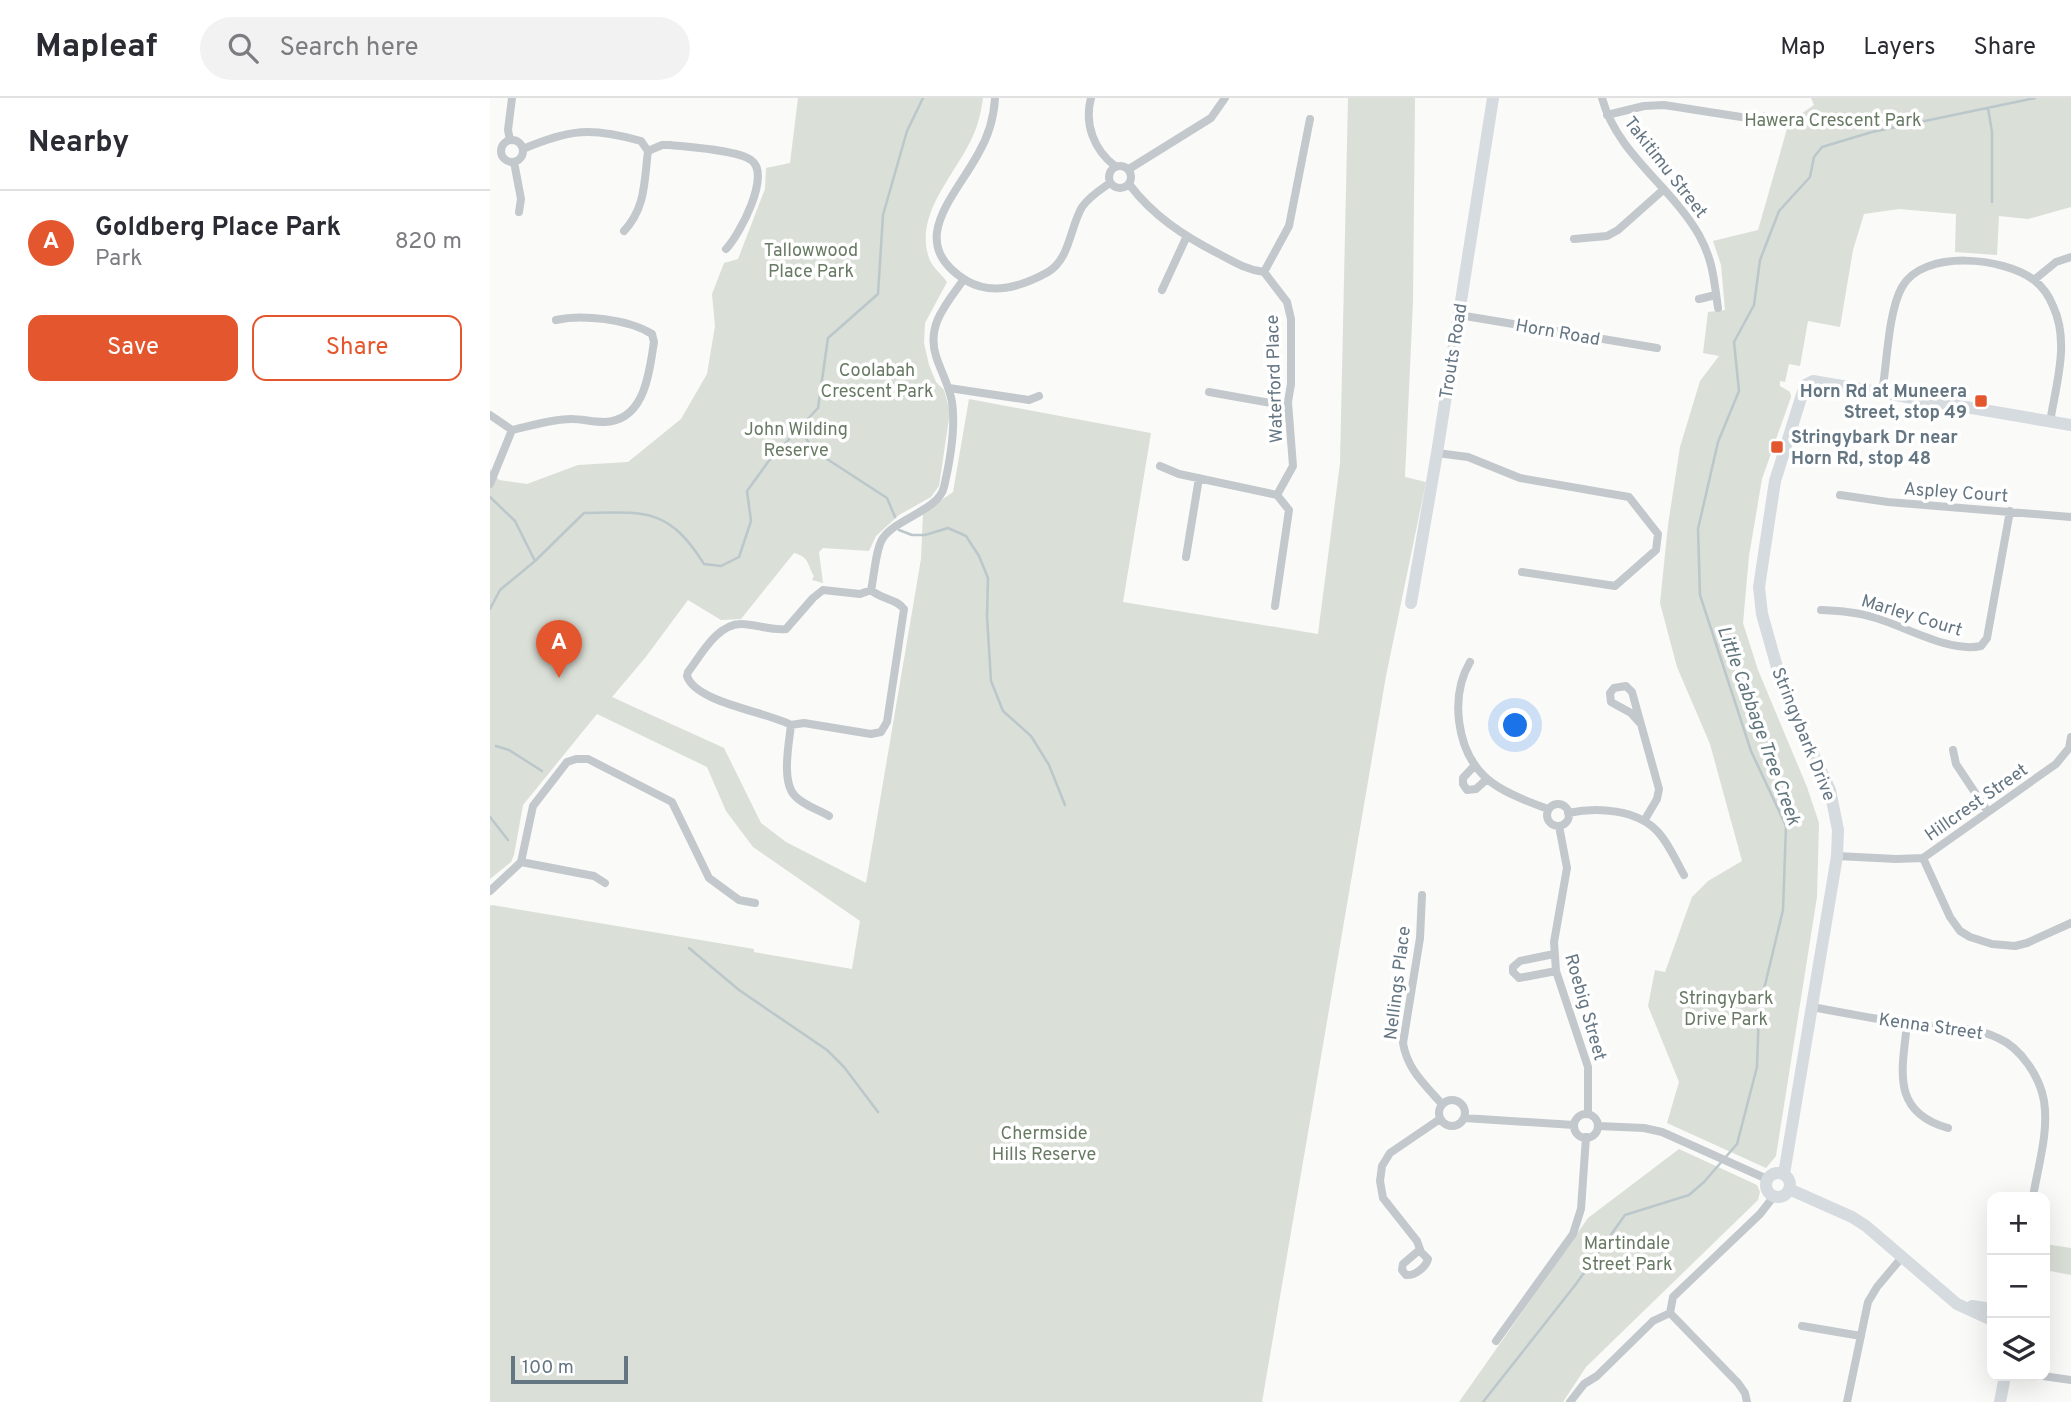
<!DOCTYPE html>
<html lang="en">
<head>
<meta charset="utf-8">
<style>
  :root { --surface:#fff; --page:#f2f2f3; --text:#2b2b33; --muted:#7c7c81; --line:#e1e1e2; --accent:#e4572e }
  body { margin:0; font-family:Overpass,sans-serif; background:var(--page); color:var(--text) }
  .controls { position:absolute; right:21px; bottom:21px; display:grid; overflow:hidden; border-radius:14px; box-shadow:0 7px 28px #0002 }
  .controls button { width:63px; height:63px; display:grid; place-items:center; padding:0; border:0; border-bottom:2px solid var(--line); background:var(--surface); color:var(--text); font:35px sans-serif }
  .scale { position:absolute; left:21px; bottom:18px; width:117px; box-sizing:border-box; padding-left:7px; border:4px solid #657683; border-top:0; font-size:19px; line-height:24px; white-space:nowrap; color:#657683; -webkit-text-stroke:5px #fff; paint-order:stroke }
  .you { position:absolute; left:1026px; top:628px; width:24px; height:24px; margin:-18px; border:5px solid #fff; border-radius:50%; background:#1a73e8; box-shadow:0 0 0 10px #1a73e833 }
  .badge { display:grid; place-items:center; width:46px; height:46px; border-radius:50%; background:var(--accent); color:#fff; font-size:23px; font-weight:700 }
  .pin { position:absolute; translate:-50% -58px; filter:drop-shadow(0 2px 4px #0008) }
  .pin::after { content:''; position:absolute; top:37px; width:24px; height:21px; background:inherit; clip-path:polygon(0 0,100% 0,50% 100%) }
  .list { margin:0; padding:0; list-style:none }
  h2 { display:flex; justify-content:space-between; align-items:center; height:91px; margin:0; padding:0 28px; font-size:30px }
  h2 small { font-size:23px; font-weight:400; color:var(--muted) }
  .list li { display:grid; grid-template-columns:46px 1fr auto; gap:21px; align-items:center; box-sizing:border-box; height:105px; padding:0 28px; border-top:2px solid var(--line) }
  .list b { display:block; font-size:26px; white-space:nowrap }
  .list p { margin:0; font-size:23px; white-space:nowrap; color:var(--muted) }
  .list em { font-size:23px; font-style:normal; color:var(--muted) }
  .actions { display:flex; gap:14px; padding:21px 28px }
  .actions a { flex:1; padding:16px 0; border:2px solid var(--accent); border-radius:14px; text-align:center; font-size:24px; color:var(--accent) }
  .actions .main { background:var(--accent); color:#fff }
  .icon { flex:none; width:38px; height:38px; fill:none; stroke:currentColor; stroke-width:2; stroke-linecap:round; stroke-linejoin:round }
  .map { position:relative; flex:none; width:1581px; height:1304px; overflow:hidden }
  header { display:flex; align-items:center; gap:42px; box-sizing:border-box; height:98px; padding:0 35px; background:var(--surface); border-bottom:2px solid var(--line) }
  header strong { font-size:33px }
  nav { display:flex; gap:38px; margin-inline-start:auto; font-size:24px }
  .search { width:490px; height:63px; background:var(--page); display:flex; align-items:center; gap:18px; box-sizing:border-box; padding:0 24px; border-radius:38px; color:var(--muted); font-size:26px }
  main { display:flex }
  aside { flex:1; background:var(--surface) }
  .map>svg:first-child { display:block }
  .green { fill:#dadfd7 }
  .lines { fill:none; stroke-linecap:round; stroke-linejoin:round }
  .stream { stroke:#bbc7cb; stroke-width:2.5 }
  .street { stroke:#c3c8cc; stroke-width:8 }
  .secondary { stroke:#d6dbdf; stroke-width:12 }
  .poi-dot { fill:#e4572e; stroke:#fff; stroke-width:2.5 }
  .labels { text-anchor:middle; stroke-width:7; stroke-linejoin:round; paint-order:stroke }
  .park-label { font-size:18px; fill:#687a64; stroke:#fff }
  .street-label { font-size:18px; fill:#657683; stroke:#fff }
  .poi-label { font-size:18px; font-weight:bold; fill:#657683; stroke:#fff; text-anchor:end }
  .water-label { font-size:19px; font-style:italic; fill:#60757c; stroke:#fff }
</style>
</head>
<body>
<header>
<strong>Mapleaf</strong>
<div class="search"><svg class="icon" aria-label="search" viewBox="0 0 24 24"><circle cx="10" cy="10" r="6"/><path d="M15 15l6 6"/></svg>Search here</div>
<nav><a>Map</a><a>Layers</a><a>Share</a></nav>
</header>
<main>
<aside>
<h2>Nearby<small></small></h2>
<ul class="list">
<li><span class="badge">A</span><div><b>Goldberg Place Park</b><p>Park</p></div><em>820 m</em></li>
</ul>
<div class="actions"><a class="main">Save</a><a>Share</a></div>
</aside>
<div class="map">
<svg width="1581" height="1304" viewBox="0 0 1581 1304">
  <rect width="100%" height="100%" fill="#fafaf8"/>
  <!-- green -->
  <path class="green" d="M308 0H493C491 15 488 28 481 42 464 78 426 115 438 157 441 169 451 175 457 184L435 225 434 245 439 267 446 284 454 292 460 314 449 388 441 399 409 417 386 438 379 453 333 450 329 454 333 485 322 482 324 478C317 467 320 459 304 455L251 521 231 522 198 502 155 560 122 599 234 650 271 725 296 744 376 785 431 461 433 415 463 394 479 301 661 335 633 504 828 536 850 365 858 0H925L923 203 915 379 936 384 896 578 772 1304H0V808L2 807 264 851V854L362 871 370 823 263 749 236 713 217 669 107 616 33 707 24 757 21 764 0 781V371L9 382 37 386 88 367 138 364 191 321 217 276 225 228 222 196 234 165 248 161 275 91 276 70 300 65Z
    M1321 0H1581V109L1538 121 1509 118 1507 157 1465 154 1466 116 1409 111 1374 116 1363 152 1350 229 1318 223 1310 268 1299 266 1295 284 1290 283V288L1300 294 1301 299 1272 381 1259 458 1253 525 1268 572 1317 689 1329 725 1327 799 1286 1058 1276 1070 1177 1025 1189 984 1158 908 1165 872 1175 874 1202 799 1218 783 1252 763 1220 646 1187 569 1170 505 1178 427 1190 349 1210 283 1229 258 1213 255 1218 214 1235 212 1231 167 1223 143 1268 132 1297 31 1270 25 1273 14 1305 20 1324 7Z
    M1189 1051 1267 1087 1270 1094 1268 1102 1096 1269 1073 1304H969L1098 1120Z
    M1555 1146 1581 1150V1177L1555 1172Z"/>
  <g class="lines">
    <!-- stream -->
    <path class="stream" d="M1498 10 1502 34V104
      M309 331 320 346 337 361 397 400 405 419
      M0 399 25 423 45 463
      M409 432 422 437H435L458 430 476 438 489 458 498 480 497 518 501 583 513 613 541 638 559 667 575 707
      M0 511 10 492 45 463 94 415C155 414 178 409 214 466L231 468 249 459 261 423 257 393 278 364 328 310 338 240 388 196 393 117 417 33 433 0
      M6 648 19 652 52 673
      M0 719 18 742
      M199 850 249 892 337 952 354 969 388 1014
      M993 1304 1086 1186 1135 1117 1199 1097 1214 1084 1247 1046 1267 969 1269 912 1293 812 1296 728 1261 653 1210 497 1208 431 1228 344 1249 293 1244 244 1264 207 1270 162 1289 113 1320 79 1324 59 1332 49 1382 34 1545 0"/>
    <!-- street -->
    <path class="street" d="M505 0C504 19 498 39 488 56 465 99 414 145 477 183 503 198 533 188 558 174 580 161 580 129 592 109 600 98 610 92 620 85
      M601 0C594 26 604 52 625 68
      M1112 0C1127 56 1181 88 1209 137 1223 162 1224 182 1228 210
      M1117 17 1154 8 1174 7 1264 21
      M20 42 18 32 22 0
      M11 53a11 11 0 1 1 22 0a11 11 0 1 1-22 0Z
      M33 51C80 31 101 29 151 43L158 53 172 47H180C198 49 248 52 261 62 282 76 249 138 236 151
      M24 64 31 101 29 114
      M619 79a11 11 0 1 1 22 0a11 11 0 1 1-22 0Z
      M639 71 721 20 735 0
      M639 86C663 118 694 138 729 156 744 164 757 172 774 174L797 204 801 221V286L798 304 803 368 787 397 799 412 785 508
      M134 133C156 109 154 84 158 53
      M1084 141 1117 138 1128 132 1173 92
      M774 174 799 128 820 21
      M1544 182 1566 164 1581 159
      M672 192 696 140
      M1209 201 1226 197
      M969 217 1167 250
      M459 290 539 302 549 298
      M719 294 786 306 798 304
      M1392 295C1397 266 1398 214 1412 189 1433 151 1514 159 1544 182 1553 189 1559 198 1563 208 1580 244 1566 286 1560 324
      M0 317 22 332
      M22 332C41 328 62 321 81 321 92 321 103 324 114 324 155 323 159 275 164 244L162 236C138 221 92 216 66 222
      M947 355 978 359 1030 380 1139 399 1168 436 1166 452 1125 488 1032 474
      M670 368 689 376 787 397
      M0 386 22 332
      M1350 397 1398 404 1581 419
      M696 459 709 380
      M333 492 370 496 381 492C392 502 406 500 414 511L397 624 391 634 381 636 314 625 301 627C278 614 206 605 197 578L198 574C211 557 227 526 251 526 266 526 281 533 296 531L323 500Z
      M381 492C384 479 386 449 393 440 407 420 449 412 454 389 460 363 466 330 462 304 459 287 451 274 446 258 436 227 457 205 474 181
      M1331 512C1349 513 1368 514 1386 520 1416 529 1460 555 1491 548L1497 540 1520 413
      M980 564C960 598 966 651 995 679 1011 694 1039 704 1058 711
      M1150 625 1141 615 1121 604 1120 595 1124 590 1136 588 1142 594 1169 691 1167 701 1154 723
      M301 627C299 645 291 684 305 698 313 707 329 712 339 718
      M1463 652 1466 666 1498 714
      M985 667 973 680V686L977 692 986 691 997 681
      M1057 717a11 11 0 1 1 22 0a11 11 0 1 1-22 0Z
      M1078 715C1107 709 1147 711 1168 734 1179 746 1186 763 1194 777
      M1069 728 1077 770 1064 844 1066 873 1098 969V1016
      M1347 758 1406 761 1433 760 1566 666 1579 650 1581 639
      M1433 760 1460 819 1470 833 1480 839 1502 846 1525 848 1537 845 1581 825
      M31 764 104 778 115 785
      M0 793 31 764 43 708 77 664 86 661H98L182 704 219 780 249 802 265 805
      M932 797 930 840 913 945C917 971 935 987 952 1006
      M1064 856 1030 863 1023 869V874L1029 880 1066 873
      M1322 909C1354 915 1386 921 1418 926 1447 930 1481 927 1508 940 1531 950 1550 979 1554 1003 1559 1034 1548 1068 1543 1099
      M1417 926C1412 973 1401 1014 1458 1030
      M949 1015a13 13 0 1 1 26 0a13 13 0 1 1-26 0Z
      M1084 1028a12 12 0 1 1 24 0a12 12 0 1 1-24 0Z
      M974 1020 1084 1027
      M1108 1028 1154 1030 1172 1034 1277 1081
      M931 1154H927L913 1166 912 1172 916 1177C925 1178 936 1169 938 1161L931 1154 927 1143 893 1100 890 1083 892 1068 900 1055 950 1021
      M1180 1215 1248 1285 1255 1295 1257 1304
      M1312 1228 1371 1238
      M1006 1243 1083 1136 1091 1111 1096 1039
      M1553 1278 1581 1282
      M1080 1304 1094 1286 1107 1278 1163 1223 1180 1215 1183 1199 1270 1116 1284 1098
      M1357 1304 1378 1204 1387 1189 1413 1158"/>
    <!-- secondary -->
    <path class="secondary" d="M921 505 947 355 1003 0
      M1276 1087a12 12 0 1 1 24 0a12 12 0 1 1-24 0Z
      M1294 1076 1347 758 1348 732 1340 692 1294 594 1272 516 1269 489 1285 383 1315 287 1323 283 1581 327
      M1299 1091 1362 1119 1376 1128 1467 1206 1502 1222
      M1482 1208 1502 1211
      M1510 1304 1515 1278"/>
  </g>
  <!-- markers -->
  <g class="poi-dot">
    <rect x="1484" y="296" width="14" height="14" rx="3.5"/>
    <rect x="1280" y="342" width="14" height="14" rx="3.5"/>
  </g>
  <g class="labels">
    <!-- park labels -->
    <g class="park-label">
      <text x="1343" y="28">Hawera Crescent Park</text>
      <text x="321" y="158">Tallowwood<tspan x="321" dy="21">Place Park</tspan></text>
      <text x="387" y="278">Coolabah<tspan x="387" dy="21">Crescent Park</tspan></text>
      <text x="306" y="337">John Wilding<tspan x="306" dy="21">Reserve</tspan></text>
      <text x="1236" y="906">Stringybark<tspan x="1236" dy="21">Drive Park</tspan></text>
      <text x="554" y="1041">Chermside<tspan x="554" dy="21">Hills Reserve</tspan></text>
      <text x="1137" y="1151">Martindale<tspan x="1137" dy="21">Street Park</tspan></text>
    </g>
    <!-- street labels -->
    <g class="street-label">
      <text transform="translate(1176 69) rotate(52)" y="6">Takitimu Street</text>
      <text transform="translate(1068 234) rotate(10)" y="6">Horn Road</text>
      <text transform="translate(963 253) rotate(-81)" y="6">Trouts Road</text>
      <text transform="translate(784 281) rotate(-92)" y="6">Waterford Place</text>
      <text transform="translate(1466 394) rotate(4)" y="6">Aspley Court</text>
      <text transform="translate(1422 517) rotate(17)" y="6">Marley Court</text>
      <text transform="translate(1314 636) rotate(68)" y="6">Stringybark Drive</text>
      <text transform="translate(1486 704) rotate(-35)" y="6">Hillcrest Street</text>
      <text transform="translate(907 885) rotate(-83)" y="6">Nellings Place</text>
      <text transform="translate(1096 909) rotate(74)" y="6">Roebig Street</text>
      <text transform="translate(1441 928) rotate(8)" y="6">Kenna Street</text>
    </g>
    <!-- poi labels -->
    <g class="poi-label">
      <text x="1477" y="299">Horn Rd at Muneera<tspan x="1477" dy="21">Street, stop 49</tspan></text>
      <text x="1301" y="345" text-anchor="start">Stringybark Dr near<tspan x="1301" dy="21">Horn Rd, stop 48</tspan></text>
    </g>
    <!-- water labels -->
    <g class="water-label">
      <text transform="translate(1270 627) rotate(70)" y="7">Little Cabbage Tree Creek</text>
    </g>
  </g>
</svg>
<div class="controls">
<button>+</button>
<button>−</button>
<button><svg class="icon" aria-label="layers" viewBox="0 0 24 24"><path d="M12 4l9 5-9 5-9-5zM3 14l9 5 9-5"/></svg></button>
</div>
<div class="scale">100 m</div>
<div class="you"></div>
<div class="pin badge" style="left:69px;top:580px">A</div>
</div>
</main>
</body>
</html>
